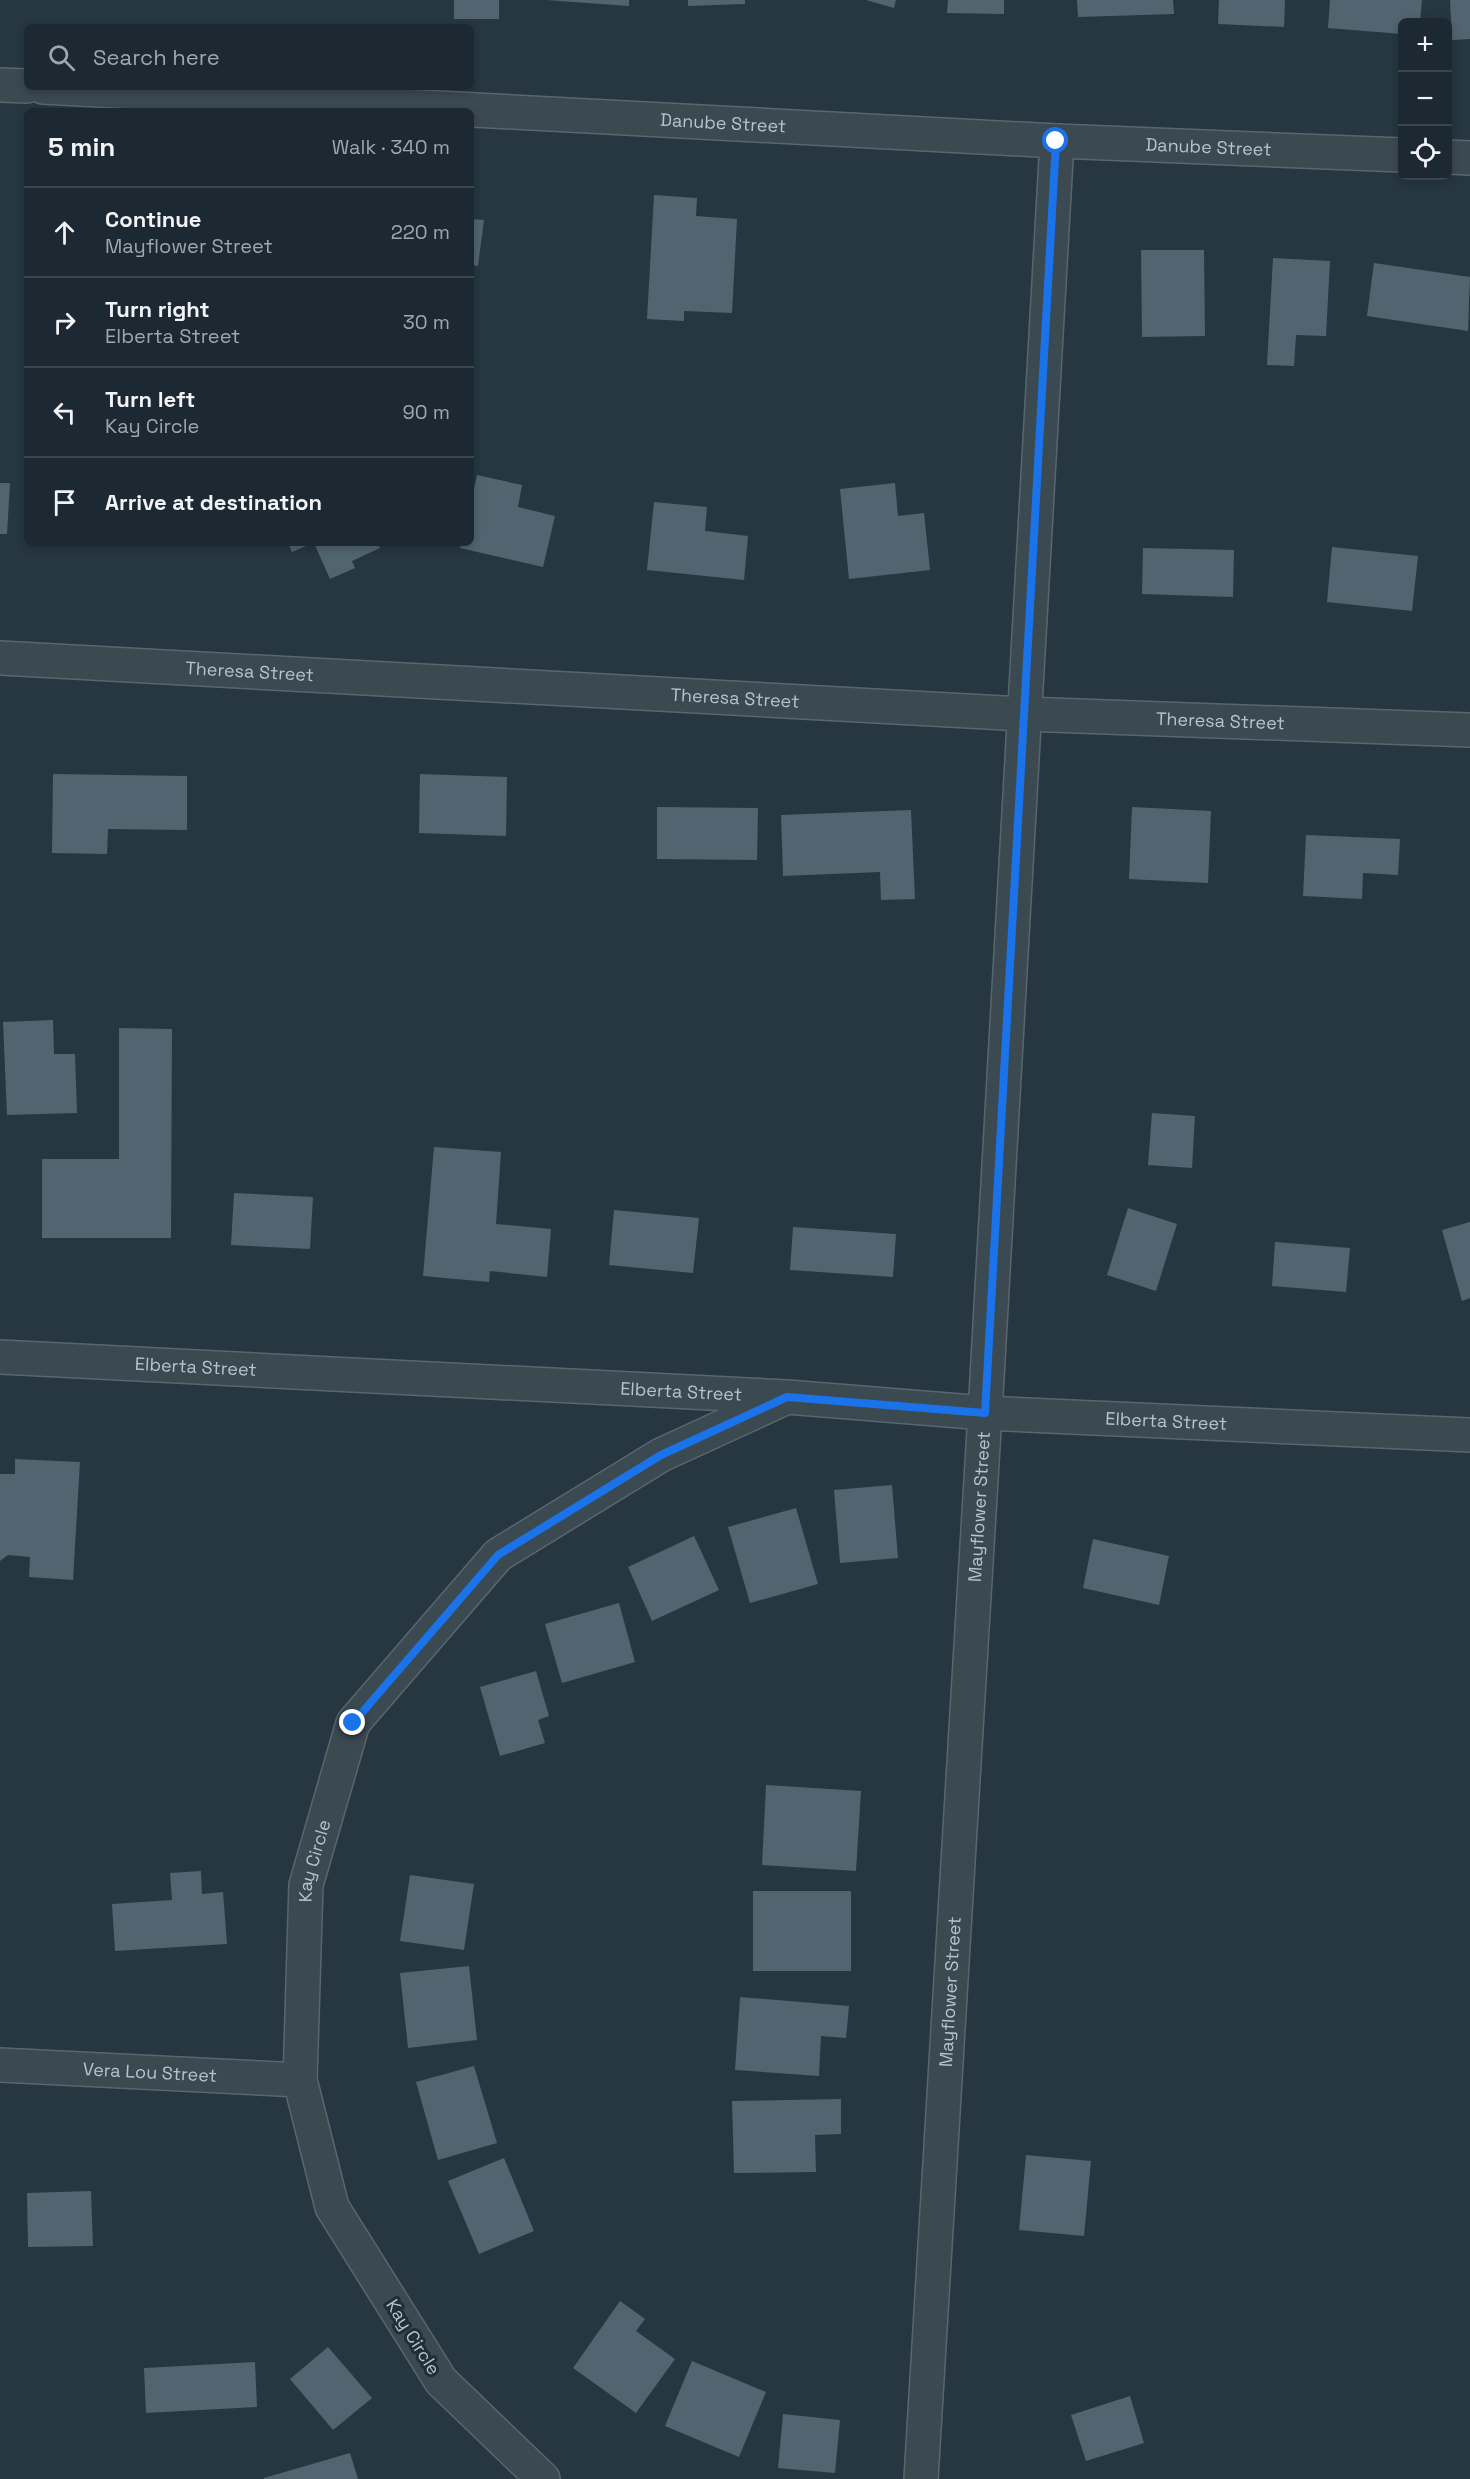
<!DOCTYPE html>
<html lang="en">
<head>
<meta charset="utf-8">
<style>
  :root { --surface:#1c2932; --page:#29353e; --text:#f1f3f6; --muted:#a0a6ac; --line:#3a454d }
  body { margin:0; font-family:"Space Grotesk",sans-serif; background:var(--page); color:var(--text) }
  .controls { position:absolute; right:18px; top:18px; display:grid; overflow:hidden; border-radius:9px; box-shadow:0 3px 9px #0003 }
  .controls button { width:54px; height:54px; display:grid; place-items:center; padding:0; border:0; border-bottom:2px solid var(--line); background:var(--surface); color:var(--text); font:30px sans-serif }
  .stop { position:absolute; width:18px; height:18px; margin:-14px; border:4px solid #1a73e8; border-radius:50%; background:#fff }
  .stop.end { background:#1a73e8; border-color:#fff; box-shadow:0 2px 6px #0008 }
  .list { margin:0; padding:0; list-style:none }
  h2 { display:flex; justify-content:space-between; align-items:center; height:78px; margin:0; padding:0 24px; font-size:26px }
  h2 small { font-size:20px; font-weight:400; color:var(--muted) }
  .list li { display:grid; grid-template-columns:39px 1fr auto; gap:18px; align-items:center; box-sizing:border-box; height:90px; padding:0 24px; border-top:2px solid var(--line) }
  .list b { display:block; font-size:22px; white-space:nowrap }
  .list p { margin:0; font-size:20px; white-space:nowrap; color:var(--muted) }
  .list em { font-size:20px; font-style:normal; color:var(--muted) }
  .icon { flex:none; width:33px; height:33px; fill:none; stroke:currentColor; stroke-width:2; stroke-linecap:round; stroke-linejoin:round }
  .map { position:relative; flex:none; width:1470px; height:2479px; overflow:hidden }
  .search { position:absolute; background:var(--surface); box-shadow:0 3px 9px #0003; left:24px; top:24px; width:450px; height:66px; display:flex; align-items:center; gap:15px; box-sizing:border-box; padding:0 21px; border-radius:9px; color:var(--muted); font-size:22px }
  .panel { position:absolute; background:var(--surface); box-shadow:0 3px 9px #0003; left:24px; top:108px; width:450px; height:438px; border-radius:9px }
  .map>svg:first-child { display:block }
  .building { fill:#52646f }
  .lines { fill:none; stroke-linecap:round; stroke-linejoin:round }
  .street-casing { stroke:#59666f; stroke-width:36 }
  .street { stroke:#3b4951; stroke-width:33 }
  .route { stroke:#1a73e8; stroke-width:8 }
  .labels { text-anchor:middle; stroke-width:6; stroke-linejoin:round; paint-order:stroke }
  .street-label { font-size:18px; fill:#b8c3cb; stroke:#1f2e37 }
</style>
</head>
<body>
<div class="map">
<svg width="1470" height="2479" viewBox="0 0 1470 2479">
  <rect width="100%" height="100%" fill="#263742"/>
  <!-- building -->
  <path class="building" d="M454 0H499V19H454Z
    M546 0H629V6Z
    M688 0H745V4L688 6Z
    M866 0H896L894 8Z
    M948 0H1004V14L947 13Z
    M1077 0H1173L1174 14 1078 17Z
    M1219 0H1285L1284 27 1218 24Z
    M1330 0H1422L1420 22H1402V34L1328 28Z
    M1450 0H1470V39L1452 40Z
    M654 195 697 198 696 216 737 219 732 313 684 311V321L647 319Z
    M471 219 484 220 478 266 471 265Z
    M1141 250H1204L1205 336 1142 337Z
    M1273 258 1330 261 1326 336 1296 335 1294 366 1267 365Z
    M1374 263 1470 277 1468 331 1367 316Z
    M477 475 522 485 518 507 555 516 543 567 460 548 462 543H471V501Z
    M0 483H10L7 534H0Z
    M895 483 898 516 924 513 930 570 849 579 840 489Z
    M654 502 707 507 705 531 748 536 744 580 647 570Z
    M288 543H313L292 552Z
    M314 543H378L380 548 352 561 355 568 330 579Z
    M1332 547 1418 556 1412 611 1327 602Z
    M1143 548 1234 550 1233 597 1142 594Z
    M53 774 187 776V830L108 829 107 854 52 853Z
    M420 774 507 777 506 836 419 833Z
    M657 807 758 808 757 860 657 859Z
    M1132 807 1211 811 1208 883 1129 879Z
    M911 810 915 899 881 900 880 872 783 876 781 815Z
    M1306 835 1400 839 1398 875 1363 873 1362 899 1303 896Z
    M53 1020 54 1054H75L77 1113 7 1115 3 1022Z
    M119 1028 172 1029 171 1238H42V1159H119Z
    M1152 1113 1195 1116 1192 1168 1148 1165Z
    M434 1147 501 1152 496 1224 551 1229 547 1277 490 1271 489 1282 423 1276Z
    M234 1193 313 1197 310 1249 231 1245Z
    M1128 1208 1177 1224 1156 1291 1107 1275Z
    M614 1210 699 1218 693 1273 609 1265Z
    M1470 1222V1298L1462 1301 1442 1230Z
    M793 1227 896 1234 893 1277 790 1270Z
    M1275 1242 1350 1248 1346 1292 1272 1286Z
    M15 1459 80 1462 73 1580 29 1577 30 1557 8 1555 0 1561V1474H15Z
    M892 1485 898 1558 840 1563 834 1490Z
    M796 1508 818 1584 750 1603 728 1527Z
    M694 1536 719 1590 652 1621 628 1567Z
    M1093 1539 1169 1556 1159 1605 1083 1588Z
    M619 1603 635 1662 562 1683 545 1624Z
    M536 1671 549 1716 538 1720 545 1743 500 1756 480 1687Z
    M766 1785 861 1791 856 1871 762 1865Z
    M201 1871 202 1894 223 1892 227 1944 115 1951 112 1904 172 1900 170 1873Z
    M410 1875 474 1884 464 1950 400 1941Z
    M753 1891H851V1971H753Z
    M469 1966 477 2040 408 2048 400 1973Z
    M740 1997 849 2006 846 2038 821 2036 819 2076 735 2070Z
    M474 2066 497 2143 438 2160 416 2082Z
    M841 2099V2134L815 2135 816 2172 734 2173 732 2101Z
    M1026 2155 1091 2161 1084 2236 1019 2230Z
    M504 2158 534 2231 479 2254 448 2181Z
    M91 2191 93 2246 28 2247 27 2193Z
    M620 2301 645 2319 636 2331 675 2359 636 2413 573 2368Z
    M328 2347 372 2398 333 2430 290 2379Z
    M692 2361 766 2392 739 2457 665 2426Z
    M255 2362 257 2407 146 2413 144 2368Z
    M1130 2396 1144 2443 1086 2461 1071 2415Z
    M783 2414 840 2420 835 2473 778 2468Z
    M350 2453 358 2479H264V2478Z"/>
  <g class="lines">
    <!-- street casing -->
    <g class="street-casing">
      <g id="street">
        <path d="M0 85 27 86"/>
        <path id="s1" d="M43 87 1057 141 1402 155"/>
        <path d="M1448 157 1470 158"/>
        <path id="s2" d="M0 658 1024 714 1470 730"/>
        <path id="s3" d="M0 1357 787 1397 985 1413 1470 1435"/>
        <path id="s4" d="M0 2065 300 2080"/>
        <path id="s5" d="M543 2479 441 2381 332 2207 300 2080 306 1885 353 1723 498 1555 661 1455 783 1399"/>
        <path id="s6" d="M921 2479 985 1413 1057 141"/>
      </g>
    </g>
    <!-- street -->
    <use href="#street" class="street"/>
  </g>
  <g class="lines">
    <!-- route -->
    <path class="route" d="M353 1723 498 1555 661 1455 787 1397 985 1413 1056 141"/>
  </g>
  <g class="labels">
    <!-- street labels -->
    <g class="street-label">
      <text dy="6" stroke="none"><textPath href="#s1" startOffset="681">Danube Street</textPath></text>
      <text dy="6" stroke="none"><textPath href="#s1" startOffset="1167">Danube Street</textPath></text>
      <text dy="6" stroke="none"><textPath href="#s2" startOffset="250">Theresa Street</textPath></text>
      <text dy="6" stroke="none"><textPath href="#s2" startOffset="736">Theresa Street</textPath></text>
      <text dy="6" stroke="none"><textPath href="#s2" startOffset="1222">Theresa Street</textPath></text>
      <text dy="6" stroke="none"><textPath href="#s3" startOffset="196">Elberta Street</textPath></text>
      <text dy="6" stroke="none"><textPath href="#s3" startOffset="682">Elberta Street</textPath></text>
      <text dy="6" stroke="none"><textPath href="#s3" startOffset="1168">Elberta Street</textPath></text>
      <text dy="6" stroke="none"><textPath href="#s6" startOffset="974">Mayflower Street</textPath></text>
      <text dy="6" stroke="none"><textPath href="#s5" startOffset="698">Kay Circle</textPath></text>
      <text dy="6" stroke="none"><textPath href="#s6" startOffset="488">Mayflower Street</textPath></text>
      <text dy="6" stroke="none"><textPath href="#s4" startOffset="150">Vera Lou Street</textPath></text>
      <text transform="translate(413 2337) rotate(58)" y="6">Kay Circle</text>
    </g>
  </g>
</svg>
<div class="controls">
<button>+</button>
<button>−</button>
<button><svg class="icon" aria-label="locate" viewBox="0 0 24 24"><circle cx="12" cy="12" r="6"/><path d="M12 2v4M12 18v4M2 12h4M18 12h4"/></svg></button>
</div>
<div class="stop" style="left:1056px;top:141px"></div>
<div class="stop end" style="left:353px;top:1723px"></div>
<div class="search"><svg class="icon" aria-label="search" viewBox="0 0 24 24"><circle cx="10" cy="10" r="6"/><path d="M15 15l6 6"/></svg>Search here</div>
<section class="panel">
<h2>5 min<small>Walk · 340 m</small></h2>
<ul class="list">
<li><svg class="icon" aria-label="ahead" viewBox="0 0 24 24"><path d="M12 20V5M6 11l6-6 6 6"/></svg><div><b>Continue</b><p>Mayflower Street</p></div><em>220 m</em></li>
<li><svg class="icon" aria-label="right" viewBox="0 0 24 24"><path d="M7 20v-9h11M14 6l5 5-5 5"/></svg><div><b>Turn right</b><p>Elberta Street</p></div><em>30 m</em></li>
<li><svg class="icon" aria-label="left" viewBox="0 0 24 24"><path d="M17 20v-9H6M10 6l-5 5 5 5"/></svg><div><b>Turn left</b><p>Kay Circle</p></div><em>90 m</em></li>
<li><svg class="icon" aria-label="arrive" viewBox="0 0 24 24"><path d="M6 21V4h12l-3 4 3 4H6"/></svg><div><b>Arrive at destination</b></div></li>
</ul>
</section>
</div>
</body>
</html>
